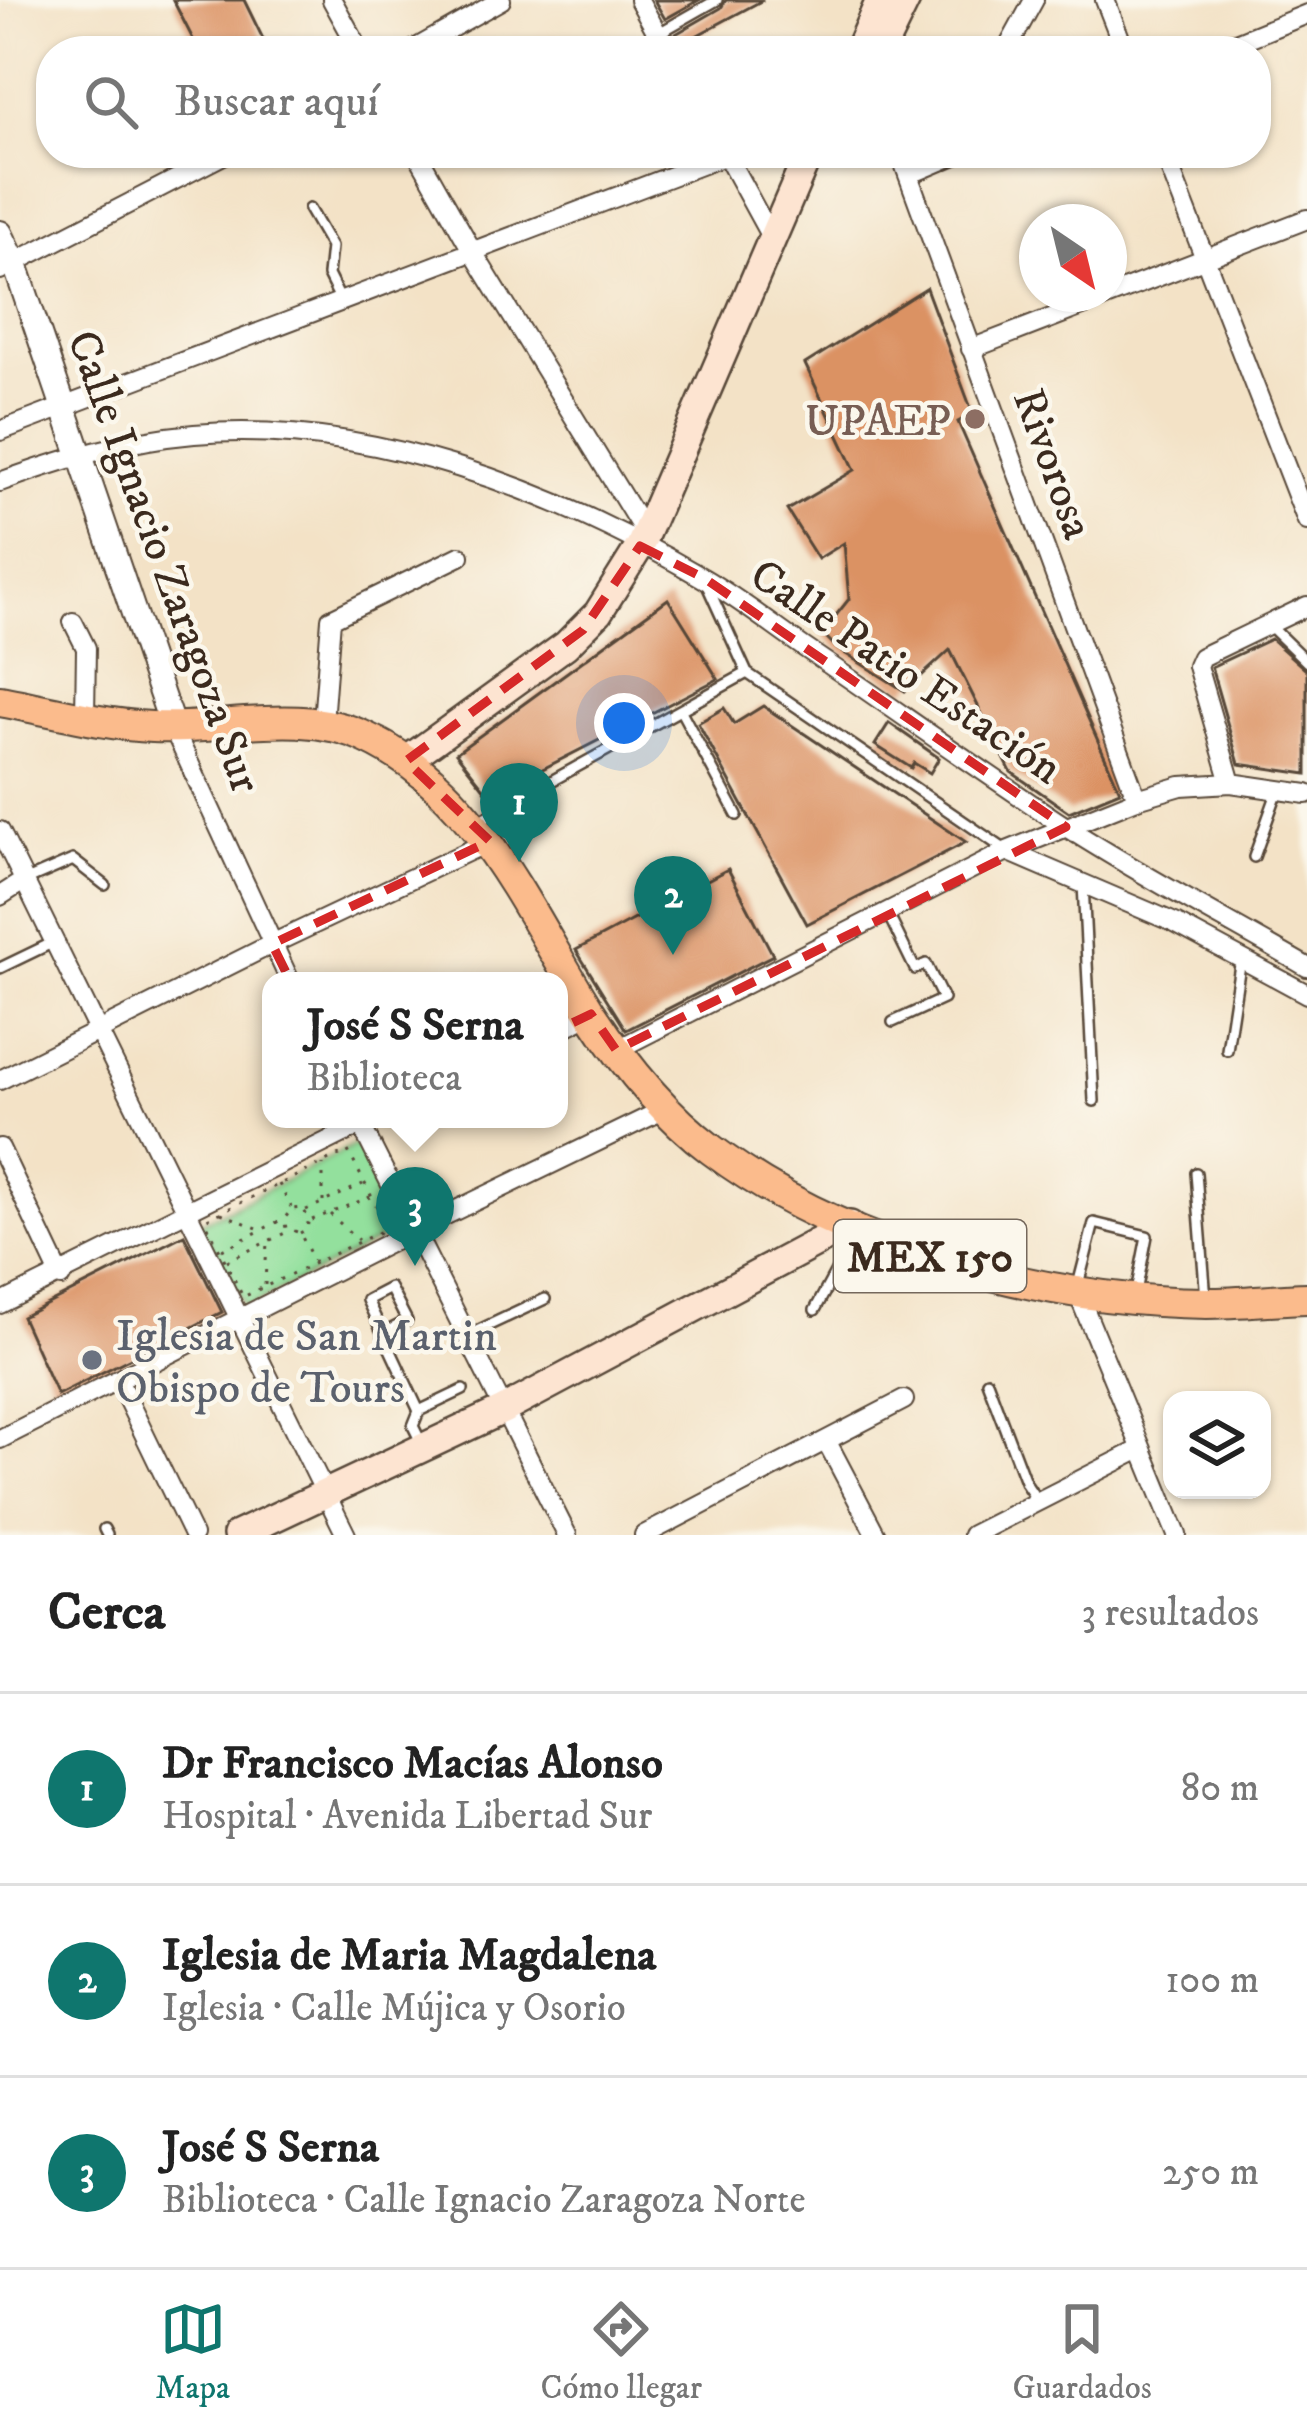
<!DOCTYPE html>
<html lang="es">
<head>
<meta charset="utf-8">
<style>
  :root { --surface:#fff; --page:#f6f6f6; --text:#222; --muted:#767676; --line:#e0e0e0; --accent:#0f766e }
  body { margin:0; font-family:"IM FELL DW Pica",serif; background:var(--page); color:var(--text) }
  .controls { position:absolute; right:36px; bottom:36px; display:grid; overflow:hidden; border-radius:24px; box-shadow:0 3px 9px #0004 }
  .controls button { width:108px; height:108px; display:grid; place-items:center; padding:0; border:0; border-bottom:3px solid var(--line); background:var(--surface); color:var(--text); font:60px sans-serif }
  .compass { position:absolute; left:1019px; top:204px; width:108px; height:108px; border-radius:50%; background:var(--surface); box-shadow:0 3px 9px #0004; rotate:145deg }
  .you { position:absolute; left:624px; top:723px; width:42px; height:42px; margin:-30px; border:9px solid #fff; border-radius:50%; background:#1a73e8; box-shadow:0 0 0 18px #1a73e833 }
  .badge { display:grid; place-items:center; width:78px; height:78px; border-radius:50%; background:var(--accent); color:#fff; font-size:39px; font-weight:700 }
  .pin { position:absolute; translate:-50% -99px; filter:drop-shadow(0 3px 6px #0008) }
  .pin::after { content:''; position:absolute; top:63px; width:42px; height:36px; background:inherit; clip-path:polygon(0 0,100% 0,50% 100%) }
  .popup { position:absolute; left:262px; top:972px; width:306px; height:156px; box-sizing:border-box; display:grid; place-content:center; border-radius:24px; background:var(--surface); filter:drop-shadow(0 3px 9px #0005); font-size:39px; white-space:nowrap; color:var(--muted) }
  .popup b { font-size:45px; color:var(--text) }
  .popup::after { content:''; position:absolute; left:50%; top:100%; margin-left:-24px; border:24px solid transparent; border-top-color:var(--surface) }
  .list { margin:0; padding:0; list-style:none }
  h2 { display:flex; justify-content:space-between; align-items:center; height:156px; margin:0; padding:0 48px; font-size:51px }
  h2 small { font-size:39px; font-weight:400; color:var(--muted) }
  .list li { display:grid; grid-template-columns:78px 1fr auto; gap:36px; align-items:center; box-sizing:border-box; height:192px; padding:0 48px; border-top:3px solid var(--line) }
  .list b { display:block; font-size:45px; white-space:nowrap }
  .list p { margin:0; font-size:39px; white-space:nowrap; color:var(--muted) }
  .list em { font-size:39px; font-style:normal; color:var(--muted) }
  .icon { flex:none; width:66px; height:66px; fill:none; stroke:currentColor; stroke-width:2; stroke-linecap:round; stroke-linejoin:round }
  .map { position:relative; flex:none; width:1307px; height:1535px; overflow:hidden }
  .search { position:absolute; background:var(--surface); box-shadow:0 3px 9px #0004; left:36px; right:36px; top:36px; height:132px; display:flex; align-items:center; gap:30px; box-sizing:border-box; padding:0 42px; border-radius:48px; color:var(--muted); font-size:45px }
  .sheet { height:732px; background:var(--surface) }
  nav { display:flex; justify-content:space-around; align-items:center; box-sizing:border-box; height:168px; border-top:3px solid var(--line); background:var(--surface); font-size:33px; color:var(--muted) }
  nav a { display:grid; justify-items:center; gap:6px }
  nav .on { color:var(--accent) }
  .map>svg:first-child { display:block }
  .green { fill:#93e09d; stroke:#67855e; stroke-width:3 }
  .building { fill:#db9263 }
  .lines { fill:none; stroke-linecap:round; stroke-linejoin:round }
  .service-casing { stroke:#574637; stroke-width:14 }
  .minor-casing { stroke:#574637; stroke-width:22 }
  .tertiary-casing { stroke:#574637; stroke-width:28 }
  .secondary-casing { stroke:#574637; stroke-width:32 }
  .primary-casing { stroke:#574637; stroke-width:34 }
  .path { stroke:#574637; stroke-width:3; stroke-dasharray:3 9; stroke-linecap:butt }
  .service { stroke:#fff; stroke-width:9 }
  .minor { stroke:#fff; stroke-width:18 }
  .tertiary { stroke:#fff; stroke-width:24 }
  .secondary { stroke:#fde4d1; stroke-width:27 }
  .primary { stroke:#fbbb8c; stroke-width:30 }
  .marked { fill:none; stroke:#d62828; stroke-width:9; stroke-dasharray:24 15; stroke-linejoin:round }
  .education-dot { fill:#8d6e63; stroke:#fbf7ec; stroke-width:4.5 }
  .worship-dot { fill:#6b7280; stroke:#fbf7ec; stroke-width:4.5 }
  .labels { text-anchor:middle; stroke-width:9; stroke-linejoin:round; paint-order:stroke }
  .shield { fill:#fbf7ec; stroke:#75685c; stroke-width:3 }
  .shield-label { font-size:42px; font-weight:bold; fill:#3b2a1e }
  .education-label { font-size:45px; fill:#785e54; stroke:#fbf7ec; text-anchor:end }
  .street-label { font-size:45px; fill:#3b2a1e; stroke:#fbf7ec }
  .worship-label { font-size:45px; fill:#5b616d; stroke:#fbf7ec; text-anchor:start }
</style>
</head>
<body>
<div class="map">
<svg width="1307" height="1535" viewBox="0 0 1307 1535">
  <rect width="100%" height="100%" fill="#fbf7ec"/>
  <filter id="ink" filterUnits="userSpaceOnUse"><feTurbulence type="fractalNoise" baseFrequency=".00833" numOctaves="2"/><feDisplacementMap in="SourceGraphic" scale="24" xChannelSelector="R" yChannelSelector="G"/><feConvolveMatrix kernelMatrix="1 2 1 2 8 2 1 2 1" color-interpolation-filters="sRGB"/></filter>
  <filter id="wash" filterUnits="userSpaceOnUse"><feTurbulence type="fractalNoise" baseFrequency=".004" numOctaves="4" result="noise"/><feDisplacementMap in="SourceGraphic" scale="48" xChannelSelector="R" yChannelSelector="G"/><feGaussianBlur stdDeviation="2.7" result="paint"/><feColorMatrix in="noise" values="0 0 0 0 0 0 0 0 0 0 0 0 0 0 0 0 0 1.4 0 .05"/><feComposite in="paint" operator="in"/></filter>
  <g filter="url(#wash)">
    <rect width="100%" height="100%" fill="#f3e2c6"/>
    <!-- green -->
    <path class="green" d="M361 1142 400 1229 246 1308 199 1224Z"/>
    <g id="blocks">
      <!-- building -->
      <path class="building" d="M173 0H244L269 51H199Z
        M654 0H699L665 19Z
        M726 0H763L679 45 674 35 721 8Z
        M926 288 973 414 958 422 1120 791 1069 812 1011 772 950 650 905 691 838 649 822 633 849 599 844 543 818 559 787 510 855 470 805 364Z
        M668 599 718 679 490 796 456 753Z
        M1271 639 1307 671V774L1239 764 1211 667Z
        M763 706 966 842 807 924 698 723 724 708 734 724Z
        M889 723 939 758 930 773 914 763 911 768 875 745Z
        M728 869 773 955 626 1030 576 950Z
        M184 1235 222 1312 57 1395 22 1317Z"/>
    </g>
  </g>
  <g filter="url(#ink)">
    <use href="#blocks" fill-opacity="0" stroke="#574637" stroke-width="3"/>
    <g class="lines">
      <!-- service casing -->
      <g class="service-casing">
        <path id="service" d="M659 33 717 0
          M309 209 331 247 328 275 342 303
          M706 583 747 673 1007 851
          M1268 624 1307 662
          M681 711 737 815
          M477 822 747 673
          M1254 857 1278 790
          M27 880 73 860 105 885
          M1083 884 1094 1101
          M887 912 915 969 926 964 943 999 893 1022
          M0 968 56 941
          M1227 1050 1241 958
          M1196 1173 1206 1299
          M1078 1285 1094 1223 1147 1236 1136 1292
          M815 1310 856 1234
          M382 1334 407 1321 390 1288 367 1300 419 1411
          M466 1336 545 1299
          M987 1381 1026 1484 1038 1502
          M421 1442 413 1426 419 1411 463 1390
          M104 1529 107 1535"/>
      </g>
      <!-- minor casing -->
      <g class="minor-casing">
        <path id="minor" d="M332 0 360 51
          M639 0 667 51
          M1105 0 1125 51
          M411 51 501 0
          M1006 51 1034 0
          M1216 51 1307 14
          M417 153 474 254 645 533
          M725 153 771 237
          M900 153 1137 799
          M1164 153 1307 521
          M908 175 960 153
          M0 270 227 153
          M971 349 1307 219
          M0 431 732 153
          M0 482C63 459 126 440 194 434 370 419 554 490 703 578 739 599 773 626 808 650 893 708 977 768 1063 825 1142 876 1226 920 1307 967
          M73 622 86 648 85 716
          M323 722 331 619 460 556
          M173 728 290 981
          M1231 783 1197 666 1201 657 1307 606
          M0 831 346 1535
          M1007 851 1175 923 1307 994
          M0 896 25 880
          M559 1030 591 1014
          M616 1050 1007 851 1137 799 1181 786 1231 783 1307 794
          M0 1080 272 944 488 842
          M358 1119 567 1535
          M0 1148 61 1277
          M1077 1291 1177 1535
          M0 1304 368 1121
          M118 1380 193 1535
          M0 1439 413 1231 665 1109
          M827 1442 876 1535
          M644 1535 904 1400
          M972 1535 1141 1449"/>
      </g>
      <!-- tertiary casing -->
      <g class="tertiary-casing">
        <path id="tertiary" d="M0 233 15 264 173 728"/>
      </g>
      <!-- secondary casing -->
      <g class="secondary-casing">
        <path id="secondary" d="M858 51 880 0
          M881 51 906 0
          M406 761 566 645 598 613 640 546 809 153
          M237 1535 503 1410 850 1225"/>
      </g>
      <!-- primary casing -->
      <g class="primary-casing">
        <path id="primary" d="M0 701C50 710 102 725 152 727 223 731 301 706 367 738 479 790 529 916 592 1015 624 1064 664 1114 712 1150 844 1249 1043 1301 1207 1303 1240 1303 1274 1299 1307 1298"/>
      </g>
      <!-- path -->
      <path class="path" d="M348 1151 388 1228 243 1297 205 1220Z
        M279 1184 291 1207
        M323 1202V1165
        M306 1210 363 1184
        M221 1213 262 1230
        M330 1214 358 1240
        M312 1220 370 1197
        M300 1233 307 1229 309 1217 301 1208 292 1209 284 1219 286 1228 300 1233 314 1262
        M222 1250 283 1219
        M227 1261 289 1231
        M265 1285 267 1241"/>
      <!-- service -->
      <use href="#service" class="service"/>
      <!-- minor -->
      <use href="#minor" class="minor"/>
      <!-- tertiary -->
      <use href="#tertiary" class="tertiary"/>
      <!-- secondary -->
      <use href="#secondary" class="secondary"/>
      <!-- primary -->
      <use href="#primary" class="primary"/>
    </g>
  </g>
  <!-- marked area -->
  <path class="marked" d="M640 546 704 578 1066 827 616 1050 591 1014 361 1124 272 944 490 841 406 761 583 630Z"/>
  <!-- markers -->
  <circle class="education-dot" cx="975" cy="419" r="12"/>
  <circle class="worship-dot" cx="92" cy="1360" r="12"/>
  <g class="labels">
    <!-- shield labels -->
    <rect class="shield" x="834" y="1220" width="192" height="72" rx="9"/>
    <g class="shield-label">
      <text x="930" y="1271">MEX 150</text>
    </g>
    <!-- education labels -->
    <g class="education-label">
      <text x="951" y="435">UPAEP</text>
    </g>
    <!-- street labels -->
    <g class="street-label">
      <text transform="translate(1055 463) rotate(70)" y="16">Rivorosa</text>
      <text transform="translate(166 561) rotate(70)" y="16">Calle Ignacio Zaragoza Sur</text>
      <text transform="translate(907 670) rotate(34)" y="16">Calle Patio Estación</text>
    </g>
    <!-- worship labels -->
    <g class="worship-label">
      <text x="116" y="1350">Iglesia de San Martin<tspan x="116" dy="52">Obispo de Tours</tspan></text>
    </g>
  </g>
</svg>
<div class="controls">
<button><svg class="icon" aria-label="layers" viewBox="0 0 24 24"><path d="M12 4l9 5-9 5-9-5zM3 14l9 5 9-5"/></svg></button>
</div>
<svg class="compass" viewBox="-18 -18 36 36"><path d="M0-13l5 13h-10z" fill="#e53935"/><path d="M0 13l5-13h-10z" fill="#767676"/></svg>
<div class="you"></div>
<div class="pin badge" style="left:519px;top:862px">1</div>
<div class="pin badge" style="left:673px;top:955px">2</div>
<div class="pin badge" style="left:415px;top:1266px">3</div>
<div class="popup"><b>José S Serna</b>Biblioteca</div>
<div class="search"><svg class="icon" aria-label="search" viewBox="0 0 24 24"><circle cx="10" cy="10" r="6"/><path d="M15 15l6 6"/></svg>Buscar aquí</div>
</div>
<section class="sheet">
<h2>Cerca<small>3 resultados</small></h2>
<ul class="list">
<li><span class="badge">1</span><div><b>Dr Francisco Macías Alonso</b><p>Hospital · Avenida Libertad Sur</p></div><em>80 m</em></li>
<li><span class="badge">2</span><div><b>Iglesia de Maria Magdalena</b><p>Iglesia · Calle Mújica y Osorio</p></div><em>100 m</em></li>
<li><span class="badge">3</span><div><b>José S Serna</b><p>Biblioteca · Calle Ignacio Zaragoza Norte</p></div><em>250 m</em></li>
</ul>
</section>
<nav>
<a class="on"><svg class="icon" aria-label="map" viewBox="0 0 24 24"><path d="M3 6l6-2 6 2 6-2v14l-6 2-6-2-6 2zM9 4v14M15 6v14"/></svg>Mapa</a>
<a><svg class="icon" aria-label="directions" viewBox="0 0 24 24"><path d="M12 3l9 9-9 9-9-9zM9 14v-3h6M13 9l2 2-2 2"/></svg>Cómo llegar</a>
<a><svg class="icon" aria-label="saved" viewBox="0 0 24 24"><path d="M7 4h10v16l-5-4-5 4z"/></svg>Guardados</a>
</nav>
</body>
</html>
